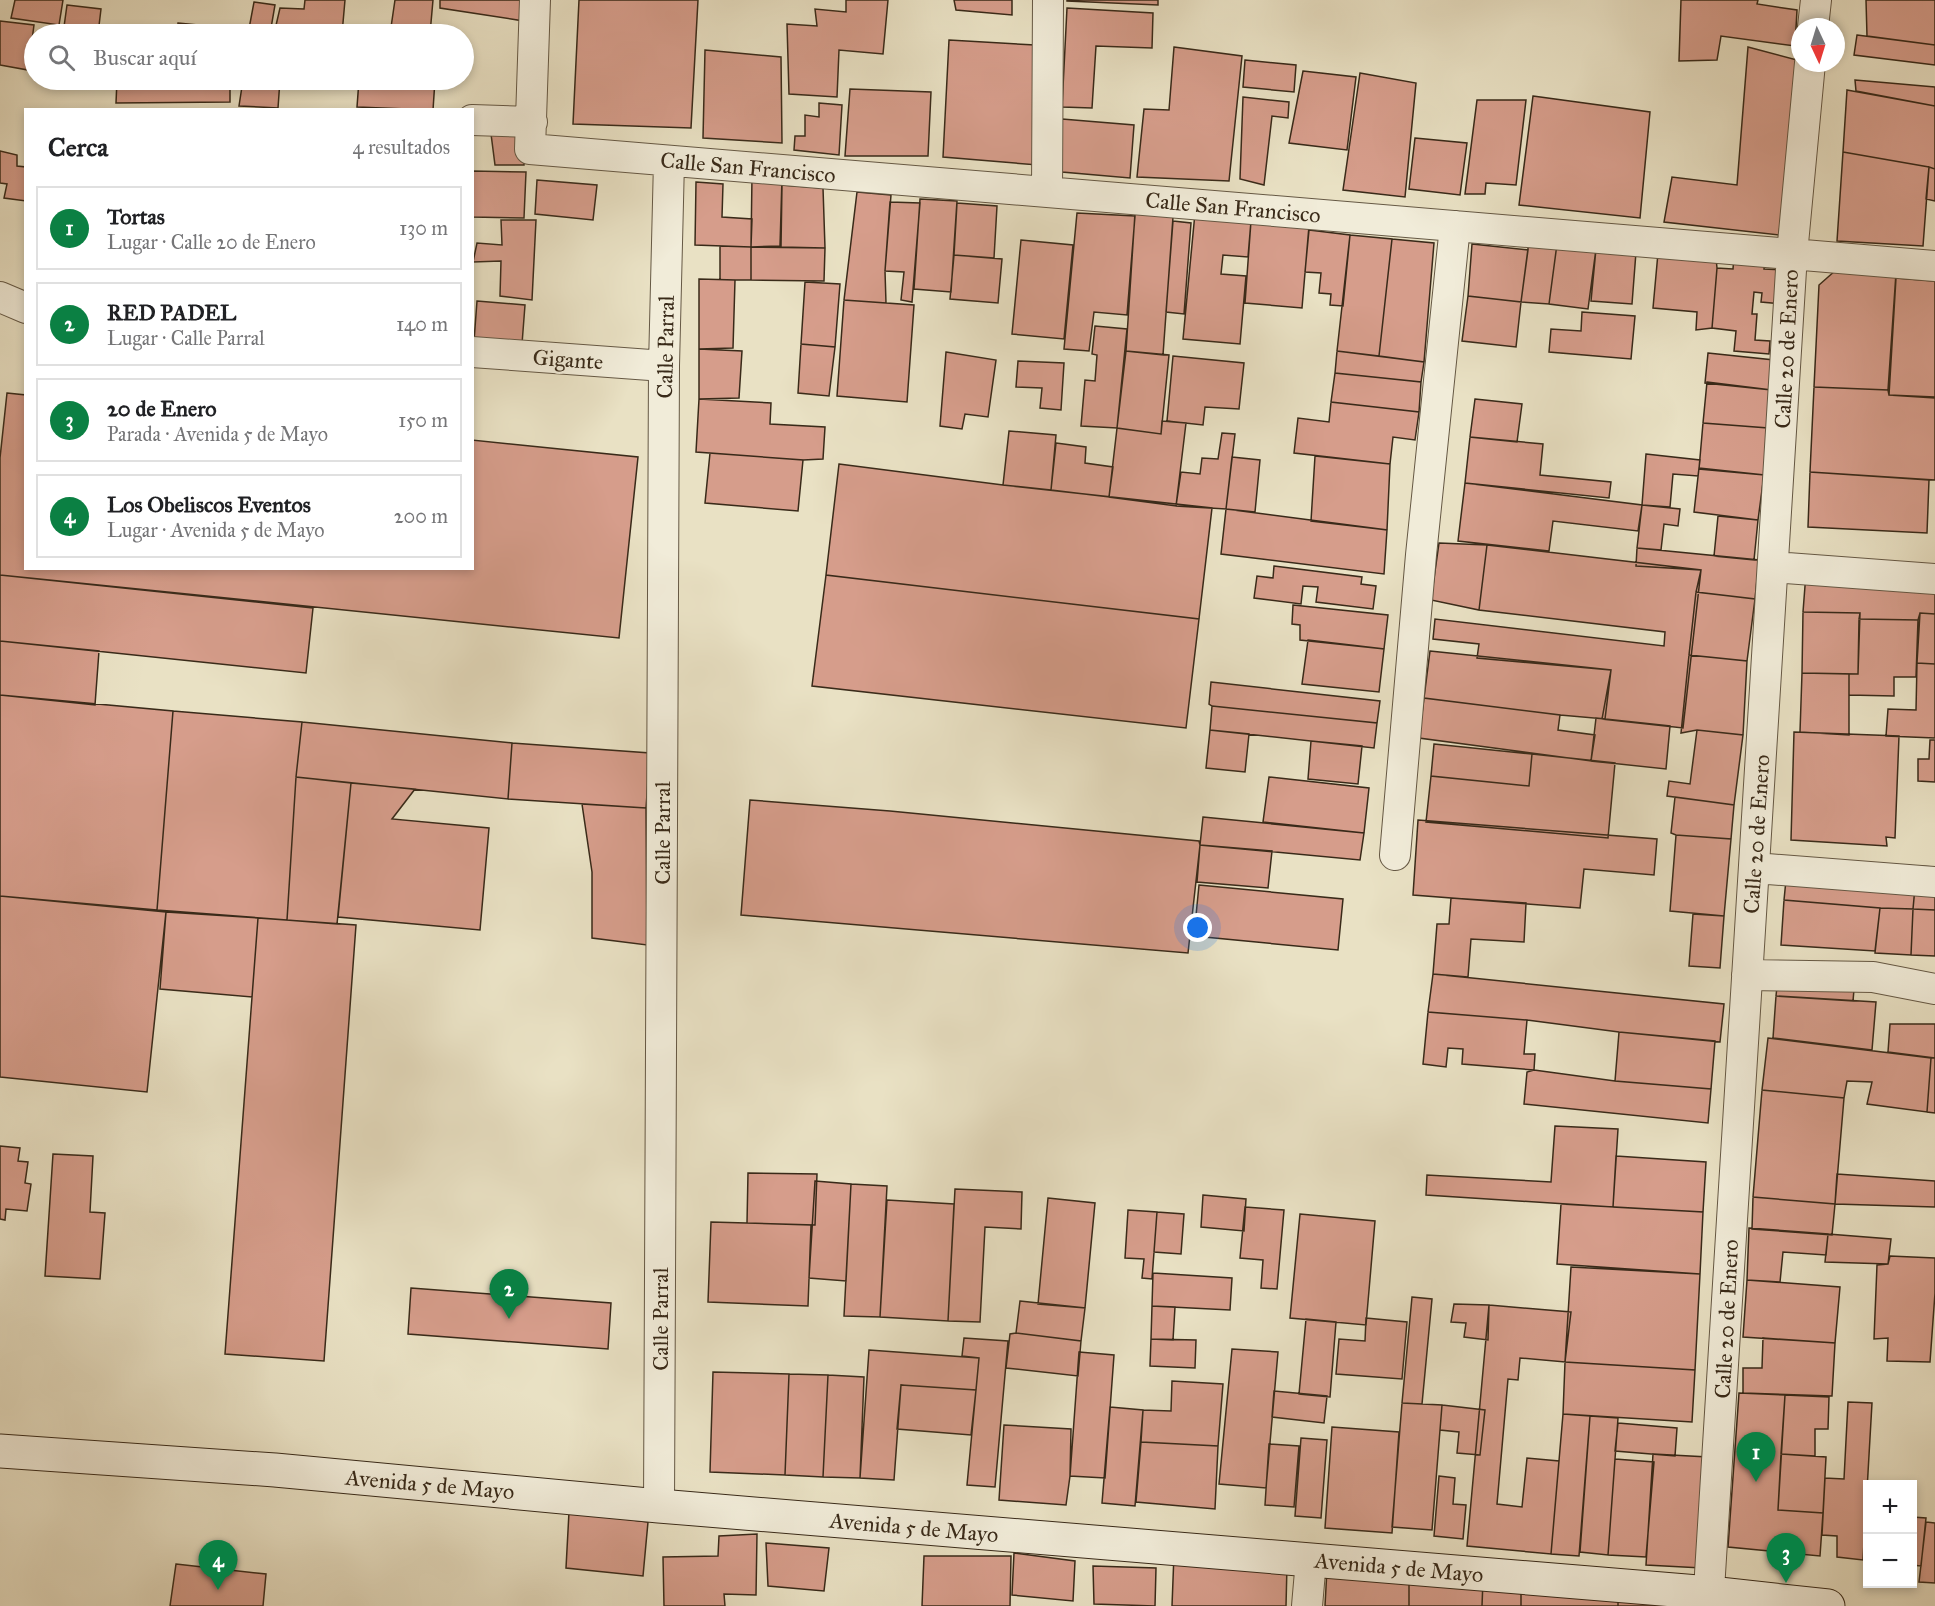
<!DOCTYPE html>
<html lang="es">
<head>
<meta charset="utf-8">
<style>
  :root { --surface:#fff; --page:#f6f6f6; --text:#202124; --muted:#757577; --line:#e0e0e0; --accent:#0b8043 }
  body { margin:0; font-family:"IM FELL Great Primer",serif; background:var(--page); color:var(--text) }
  .controls { position:absolute; right:18px; bottom:18px; display:grid; overflow:hidden; border-radius:0px; box-shadow:0 3px 9px #0003 }
  .controls button { width:54px; height:54px; display:grid; place-items:center; padding:0; border:0; border-bottom:2px solid var(--line); background:var(--surface); color:var(--text); font:30px sans-serif }
  .compass { position:absolute; left:1791px; top:18px; width:54px; height:54px; border-radius:50%; background:var(--surface); box-shadow:0 3px 9px #0003; rotate:176deg }
  .you { position:absolute; left:1198px; top:928px; width:21px; height:21px; margin:-15px; border:4px solid #fff; border-radius:50%; background:#1a73e8; box-shadow:0 0 0 9px #1a73e833 }
  .badge { display:grid; place-items:center; width:39px; height:39px; border-radius:50%; background:var(--accent); color:#fff; font-size:20px; font-weight:700 }
  .pin { position:absolute; translate:-50% -50px; filter:drop-shadow(0 2px 3px #0008) }
  .pin::after { content:''; position:absolute; top:32px; width:21px; height:18px; background:inherit; clip-path:polygon(0 0,100% 0,50% 100%) }
  .list { margin:0; padding:0; list-style:none }
  h2 { display:flex; justify-content:space-between; align-items:center; height:78px; margin:0; padding:0 24px; font-size:26px }
  h2 small { font-size:20px; font-weight:400; color:var(--muted) }
  .list li { display:grid; grid-template-columns:39px 1fr auto; gap:18px; align-items:center; box-sizing:border-box; height:84px; margin:0 12px 12px; padding:0 12px; border:2px solid var(--line); border-radius:0px }
  .list b { display:block; font-size:22px; white-space:nowrap }
  .list p { margin:0; font-size:20px; white-space:nowrap; color:var(--muted) }
  .list em { font-size:20px; font-style:normal; color:var(--muted) }
  .icon { flex:none; width:33px; height:33px; fill:none; stroke:currentColor; stroke-width:2; stroke-linecap:round; stroke-linejoin:round }
  .map { position:relative; flex:none; width:1935px; height:1606px; overflow:hidden }
  .search { position:absolute; background:var(--surface); box-shadow:0 3px 9px #0003; left:24px; top:24px; width:450px; height:66px; display:flex; align-items:center; gap:15px; box-sizing:border-box; padding:0 21px; border-radius:33px; color:var(--muted); font-size:22px }
  .panel { position:absolute; background:var(--surface); box-shadow:0 3px 9px #0003; left:24px; top:108px; width:450px; height:462px; border-radius:0px }
  .map>svg:first-child { display:block }
  .building { fill:#d69d8b; stroke:#392a19; stroke-width:1.5 }
  .lines { fill:none; stroke-linecap:round; stroke-linejoin:round }
  .street-casing { stroke:#655844; stroke-width:32 }
  .secondary-casing { stroke:#392a19; stroke-width:35 }
  .street { stroke:#f1ecd9; stroke-width:30 }
  .secondary { stroke:#f1ecd9; stroke-width:33 }
  .labels { text-anchor:middle; stroke-width:4.5; stroke-linejoin:round; paint-order:stroke }
  .street-label { font-size:22px; fill:#392a19; stroke:#f1ecd9 }
</style>
</head>
<body>
<div class="map">
<svg width="1935" height="1606" viewBox="0 0 1935 1606">
  <rect width="100%" height="100%" fill="#e9e1c4"/>
  <filter id="stains"><feTurbulence type="fractalNoise" baseFrequency=".00333" numOctaves="4"/><feColorMatrix values="0 0 0 0 .2 0 0 0 0 .09 0 0 0 0 .02 0 0 0 .5 -.17"/></filter>
  <radialGradient id="worn" r=".72"><stop offset=".6" stop-color="#630" stop-opacity="0"/><stop offset="1" stop-color="#630" stop-opacity=".3"/></radialGradient>
  <!-- building -->
  <path class="building" d="M15 0H63L59 25 11 18Z
    M305 0H345L342 34H274L280 8 304 9Z
    M395 0H433L430 34H390Z
    M440 0H524V21L440 8Z
    M579 0H698L691 128 573 124Z
    M846 0H888L883 54 839 50 837 97 789 94 787 24 817 26 815 9 846 12Z
    M954 0H1012V15L956 10Z
    M1067 0H1158V5L1067 1Z
    M1681 0H1758L1757 4 1797 10 1795 46 1721 36 1717 60 1679 61Z
    M1866 0H1935V45L1867 36Z
    M254 2 275 5 270 34H248Z
    M67 5 101 9 98 34H63Z
    M1067 8 1153 13 1152 48 1096 46 1092 108 1062 107Z
    M0 21 34 25 28 70 0 65Z
    M178 23 218 27 217 34H177Z
    M1857 35 1935 45V65L1854 55Z
    M949 40 1035 45 1038 165 943 157Z
    M1174 47 1242 56 1229 181 1137 177 1144 109 1169 110Z
    M1748 47 1797 60 1779 235 1664 222 1672 177 1737 185Z
    M705 50 781 57 782 143 703 138Z
    M1245 60 1296 65 1294 92 1243 87Z
    M1303 71 1356 77 1347 150 1289 143Z
    M1360 73 1416 83 1405 197 1343 190Z
    M117 80H230V102L116 103Z
    M243 80H280L278 108 239 106Z
    M359 80H435L433 110 357 107Z
    M1855 80 1935 87V106L1856 91Z
    M850 89 931 92 928 156H845Z
    M1847 90 1935 106V169L1929 167 1843 152Z
    M1533 96 1650 112 1640 218 1519 205Z
    M1243 97 1289 102 1288 118 1272 116 1264 185 1240 179Z
    M1477 100H1526L1516 185 1486 183 1485 194H1465Z
    M819 103 842 105 839 155 794 150 795 136H805V115L819 117Z
    M1062 119 1134 125 1130 178 1062 172Z
    M490 126 525 128 524 165H495Z
    M1415 138 1467 143 1460 195 1409 189Z
    M0 151 17 155V166L26 167V201L4 198 7 184 0 183Z
    M1843 152 1929 167 1923 246 1837 241Z
    M1929 167 1935 169V201L1926 199Z
    M472 171 526 172 524 218 472 217Z
    M752 176 782 178 780 246 751 247Z
    M537 180 597 185 593 220 535 214Z
    M696 182 723 184 722 217 752 219 751 247 695 245Z
    M782 185 823 188 825 248 781 247Z
    M857 192 891 195 885 271 886 303 844 300Z
    M920 199 957 201 951 292 914 289Z
    M890 202 920 203 912 302 901 300 904 272 885 271Z
    M957 203 997 206 994 258 954 255Z
    M1077 213 1135 216 1127 315 1094 312 1089 351 1064 349Z
    M1135 213 1173 217 1163 355 1126 351Z
    M1195 213 1251 221 1248 257 1223 255 1221 274 1246 276 1240 344 1183 339Z
    M501 220H536L532 300 500 296 501 261 473 262 477 243 502 245Z
    M1173 221 1191 223 1184 314 1166 312Z
    M1251 221 1309 226 1302 308 1245 303Z
    M1309 230 1350 235 1343 306 1330 305 1331 294 1319 293 1321 273 1305 272Z
    M1350 235 1392 239 1379 356 1337 351Z
    M1392 239 1434 243 1424 362 1379 356Z
    M1021 240 1073 245 1064 339 1012 334Z
    M1529 241 1557 244 1549 304 1521 302Z
    M1472 244 1528 250 1521 302 1468 296Z
    M1557 244 1596 249 1588 309 1549 304Z
    M720 246 751 247V280H720Z
    M751 247 825 248 824 281 751 280Z
    M1596 249 1636 252 1632 304 1591 301Z
    M1658 253 1716 258 1717 268 1712 328 1696 330 1697 312 1653 308Z
    M954 255 1002 259 998 303 950 299Z
    M1734 256 1765 259 1764 269 1785 270 1782 304 1761 302 1762 293 1754 292 1752 314H1757L1755 340 1770 341 1769 354 1734 351 1736 331 1712 328 1717 268 1733 269Z
    M1836 270 1896 273 1888 390 1814 387 1819 285Z
    M1896 278 1935 281V397L1889 395Z
    M699 279 735 280 733 348 699 349Z
    M805 282 840 284 835 347 801 344Z
    M1468 296 1521 302 1516 347 1462 341Z
    M844 300 914 305 907 402 837 396Z
    M477 301 525 305 522 344 474 341Z
    M1582 312 1635 316 1631 359 1549 352 1551 329 1581 331Z
    M1095 326 1127 329 1117 428 1081 426 1085 380 1095 381 1097 355 1092 354Z
    M801 344 835 347 829 396 798 393Z
    M699 349 742 351 739 398 699 399Z
    M1126 351 1169 355 1161 434 1117 428Z
    M1337 351 1424 362 1421 382 1335 373Z
    M946 352 996 360 988 417 965 414 962 429 940 426Z
    M1708 353 1774 360 1771 390 1705 383Z
    M1173 356 1244 363 1239 409 1205 407 1203 425 1167 421Z
    M1018 361 1064 363 1061 410 1040 408 1042 388 1016 387Z
    M1335 373 1421 382 1419 412 1331 402Z
    M1707 382 1771 390 1768 428 1703 423Z
    M1814 387 1888 390 1889 395 1935 398V480L1810 472Z
    M7 393 26 395V568H472V440L638 457 619 638 0 575V458Z
    M699 399 771 403 770 424 825 427 823 459 803 460 696 452Z
    M1475 399 1522 404 1517 442 1470 437Z
    M1331 402 1419 412 1415 440 1393 437 1390 464 1294 453 1298 418 1329 422Z
    M1162 421 1186 423 1176 506 1109 497 1117 428 1161 434Z
    M1703 423 1768 428 1764 475 1699 469Z
    M1009 431 1056 435 1051 490 1003 485Z
    M1222 433 1235 434 1226 509 1176 506 1181 472 1200 474 1202 458 1218 459Z
    M1470 437 1543 444 1540 475 1611 482 1609 498 1465 483Z
    M1056 443 1086 447 1085 463 1113 467 1109 497 1051 490Z
    M710 453 803 460 798 511 705 503Z
    M1646 454 1700 460 1698 476 1673 474 1670 507 1642 505Z
    M1315 456 1390 464 1387 530 1311 521Z
    M1232 457 1260 460 1255 512 1226 509Z
    M839 464 1003 485 1212 508 1199 619 826 575Z
    M1699 468 1764 475 1758 520 1694 512Z
    M1810 472 1929 480 1927 533 1808 527Z
    M1465 483 1642 505 1638 531 1553 521 1549 551 1458 541Z
    M1642 505 1680 509 1678 526 1664 524 1661 550 1637 548Z
    M1226 509 1387 530 1384 574 1221 554Z
    M1718 516 1758 520 1754 560 1714 556Z
    M1439 543 1487 545 1479 610 1431 600Z
    M1487 545 1701 570 1683 728 1602 719 1611 670 1477 658 1479 644 1433 639 1435 619 1664 646 1665 632 1479 610Z
    M1637 548 1759 560 1755 599 1696 592 1701 570 1636 566Z
    M1274 566 1362 577 1361 584 1376 586 1373 609 1316 602 1318 587 1303 586 1301 604 1254 598 1257 576 1273 578Z
    M1806 573 1935 583V614L1920 613 1918 620 1859 619 1860 613 1803 612Z
    M0 575 313 608 306 673 0 641Z
    M826 575 1199 619 1186 728 812 686Z
    M1696 592 1755 599 1747 661 1689 655Z
    M1293 605 1388 615 1384 649 1300 640V625L1292 624Z
    M1803 612 1860 613 1858 674 1802 673Z
    M1920 613 1935 614V664L1917 663Z
    M1859 619 1918 620 1916 677H1894V696L1849 695V674H1858Z
    M1308 640 1384 649 1379 692 1302 684Z
    M0 641 99 651 95 705 0 695Z
    M1430 651 1611 670 1605 719 1560 715 1424 698Z
    M1689 655 1747 661 1743 735 1697 730 1681 733Z
    M1917 663 1935 664V738L1886 736 1888 709 1916 710Z
    M1802 673 1849 674V735L1800 732Z
    M1211 682 1380 701 1377 723 1212 706 1209 704Z
    M0 695 173 711 157 910 0 896Z
    M1424 698 1560 715 1558 730 1595 735 1591 761 1419 738Z
    M1212 706 1377 723 1374 748 1210 730Z
    M173 711 302 722 296 777 287 920 157 910Z
    M1596 718 1670 726 1666 769 1591 761Z
    M302 722 512 743 508 799 296 777Z
    M1210 730 1249 734 1245 772 1206 768Z
    M1697 730 1743 735 1734 805 1667 796 1669 781 1690 784Z
    M1794 732 1899 736 1895 838 1886 837 1887 846 1791 840Z
    M1930 740H1935V782L1918 781V759H1929Z
    M1311 741 1362 746 1358 784 1308 779Z
    M512 743 650 753 646 808 508 799Z
    M1434 744 1532 754 1529 786 1431 776Z
    M1532 754 1615 763 1608 838 1426 822 1431 776 1529 786Z
    M296 777 351 783 337 924 287 920Z
    M1269 777 1369 788 1364 833 1263 822Z
    M351 783 415 789 392 819 489 828 480 930 338 917Z
    M1675 797 1734 805 1731 839 1676 835 1671 833Z
    M750 800 890 811 1199 841 1200 845 1188 953 741 915Z
    M582 804 646 808 647 945 592 938V872Z
    M1203 817 1364 833 1360 860 1200 845Z
    M1418 820 1657 839 1654 875 1584 869 1580 908 1413 895Z
    M1676 835 1731 839 1724 916 1670 911Z
    M1200 845 1272 851 1268 888 1197 882Z
    M1788 860 1917 866 1913 909 1880 908 1784 900Z
    M1917 866 1935 867V910L1913 909Z
    M1199 885 1343 899 1338 950 1194 936Z
    M0 896 166 912 147 1092 0 1077Z
    M1451 898 1526 903 1524 942 1471 939 1468 977 1433 974 1437 924H1449Z
    M1784 900 1880 908 1875 951 1781 945Z
    M1880 908 1913 909 1911 955 1875 953Z
    M1913 909 1935 910V956L1911 955Z
    M166 912 258 918 252 997 160 989Z
    M1693 914 1724 916 1720 968 1689 966Z
    M258 918 356 925 324 1361 225 1354Z
    M1433 974 1724 1004 1720 1042 1619 1032 1527 1020 1428 1012Z
    M1778 977 1855 978 1853 1001 1776 996Z
    M1776 996 1876 1002 1872 1050 1773 1038Z
    M1428 1012 1527 1020 1524 1054H1535L1534 1070 1462 1064 1463 1049 1448 1048 1446 1067 1423 1064Z
    M1890 1024H1935V1058L1888 1052Z
    M1619 1032 1715 1041 1711 1089 1615 1081Z
    M1768 1038 1931 1058 1927 1112 1867 1104 1872 1082 1847 1081 1844 1098 1762 1090Z
    M1931 1058H1935V1113L1927 1112Z
    M1534 1070 1615 1081 1711 1089 1708 1123 1524 1104 1527 1072Z
    M1762 1090 1844 1098 1835 1204 1753 1197Z
    M1555 1126 1618 1129 1613 1207 1426 1195 1427 1175 1551 1182Z
    M0 1146 20 1148 18 1161 28 1162 25 1183 31 1184 27 1211 6 1209 5 1220 0 1219Z
    M53 1154 93 1156 90 1212 105 1213 100 1279 45 1276Z
    M1616 1156 1706 1162 1703 1212 1613 1207Z
    M748 1173 817 1174 815 1225 747 1223Z
    M1837 1174 1935 1181V1207L1835 1204Z
    M815 1181 851 1184 846 1281 809 1278Z
    M851 1184 887 1186 880 1317 844 1316Z
    M955 1189 1022 1192 1021 1229 985 1227 980 1322 948 1321Z
    M1203 1195 1246 1199 1244 1231 1201 1227Z
    M1753 1197 1835 1204 1832 1235 1752 1229Z
    M1048 1198 1095 1203 1085 1308 1038 1304Z
    M887 1200 954 1204 948 1321 880 1317Z
    M1561 1204 1703 1212 1700 1274 1557 1264Z
    M1245 1207 1284 1210 1277 1289 1261 1288 1263 1260 1240 1258Z
    M1128 1210 1157 1212 1152 1279 1142 1278 1144 1259 1125 1258Z
    M1157 1212 1184 1214 1181 1254 1154 1252Z
    M1300 1214 1375 1221 1366 1325 1290 1318Z
    M711 1222 811 1225 808 1306 708 1302Z
    M1749 1228 1828 1234 1826 1255 1783 1252 1780 1282 1747 1280Z
    M1828 1234 1891 1239 1888 1264 1825 1262Z
    M1890 1256 1935 1258V1293L1930 1362 1887 1361 1888 1338 1874 1339 1877 1265 1888 1264Z
    M1571 1267 1700 1274 1695 1370 1565 1362Z
    M1153 1273 1232 1278 1230 1310 1152 1306Z
    M1747 1280 1840 1287 1835 1343 1743 1337Z
    M411 1288 611 1303 608 1349 408 1334Z
    M1412 1297 1432 1299 1422 1404 1402 1403Z
    M1020 1301 1085 1308 1081 1341 1016 1333Z
    M1454 1304 1489 1305 1488 1340 1464 1337 1466 1323 1451 1322Z
    M1489 1305 1571 1312 1565 1362 1520 1358 1518 1380 1508 1379 1497 1504 1522 1507 1527 1458 1559 1461 1551 1554 1467 1546Z
    M1152 1306 1175 1307 1173 1340 1151 1339Z
    M1366 1318 1407 1322 1402 1379 1336 1374 1339 1339 1365 1341Z
    M1306 1319 1336 1322 1330 1397 1299 1394Z
    M1016 1333 1081 1341 1078 1376 1006 1368 1010 1334Z
    M964 1338 1008 1341 995 1487 967 1485 979 1358 962 1356Z
    M1763 1338 1835 1343 1832 1396 1743 1393V1368H1762Z
    M1151 1339 1196 1340 1195 1368 1150 1366Z
    M1232 1349 1278 1352 1266 1488 1219 1484Z
    M869 1350 979 1358 976 1390 901 1385 894 1480 860 1478Z
    M1079 1352 1114 1355 1105 1478 1070 1476Z
    M1565 1362 1695 1370 1692 1422 1563 1414Z
    M713 1372 789 1374 785 1475 710 1472Z
    M789 1374 828 1375 823 1477 785 1475Z
    M828 1375 864 1377 860 1478 823 1477Z
    M1172 1381 1223 1384 1218 1446 1141 1442 1143 1410 1171 1411Z
    M901 1385 976 1390 971 1435 897 1429Z
    M1274 1391 1327 1396 1324 1423 1272 1417Z
    M1739 1393 1785 1395 1778 1510 1823 1513 1820 1556 1728 1547Z
    M1785 1395 1829 1397 1828 1429H1815V1456L1781 1454Z
    M1848 1402 1872 1403 1863 1560 1837 1557V1536L1822 1535 1825 1478 1844 1479Z
    M1402 1403 1442 1405 1432 1530 1392 1527Z
    M1442 1405 1485 1410 1480 1455 1457 1453 1459 1432 1440 1430Z
    M1110 1407 1143 1410 1135 1506 1102 1503Z
    M1563 1414 1590 1416 1579 1556 1551 1554Z
    M1590 1416 1618 1418 1608 1555 1580 1552Z
    M1618 1423 1677 1428 1675 1456 1615 1451Z
    M1004 1425 1071 1429 1070 1476 1066 1505 999 1500Z
    M1332 1427 1399 1432 1392 1533 1325 1528Z
    M1301 1438 1327 1440 1321 1518 1295 1516Z
    M1141 1442 1218 1446 1215 1509 1136 1502Z
    M1269 1444 1299 1446 1294 1507 1265 1505Z
    M1653 1454 1708 1457 1702 1568 1646 1565Z
    M1781 1454 1826 1457 1823 1513 1778 1510Z
    M1615 1459 1654 1462 1646 1557 1608 1555Z
    M1439 1476 1455 1478 1453 1504 1466 1505 1463 1539 1434 1536Z
    M569 1512 648 1522 643 1576 566 1568Z
    M1866 1512H1868V1561L1863 1560Z
    M1912 1517 1926 1518 1921 1566 1912 1565Z
    M1926 1522 1935 1523V1583L1919 1582Z
    M757 1534 756 1595 724 1594 725 1606H664L663 1557 718 1556 719 1536Z
    M766 1543 829 1548 824 1591 768 1586Z
    M1014 1553 1075 1561 1073 1601 1012 1595Z
    M1174 1554 1287 1565 1286 1606H1172Z
    M924 1556H1011L1010 1606H922Z
    M176 1564 266 1574 263 1606H170Z
    M1093 1566 1156 1568 1155 1606 1094 1604Z
    M1327 1569 1409 1579V1606H1325Z
    M1409 1579 1483 1580 1482 1606H1409Z
    M1483 1580 1521 1586V1606H1482Z
    M1521 1586 1618 1596V1606H1521Z
    M1618 1596 1672 1606H1618Z"/>
  <g class="lines">
    <!-- street casing -->
    <g class="street-casing">
      <path id="street" d="M535 0 530 149 1935 266
        M1813 27 1816 0
        M472 120 532 122
        M1047 191 1048 0
        M0 297 26 308
        M472 352 664 366
        M1773 567 1935 579
        M1395 855 1421 555 1455 226
        M1755 868 1935 882
        M1747 975 1873 977 1935 989
        M659 1506 664 366 669 161
        M1307 1606 1311 1560
        M1708 1606 1792 254 1810 63"/>
    </g>
    <!-- secondary casing -->
    <g class="secondary-casing">
      <path id="secondary" d="M0 1451 275 1470 659 1506 1710 1593 1828 1606"/>
    </g>
    <!-- street -->
    <use href="#street" class="street"/>
    <!-- secondary -->
    <use href="#secondary" class="secondary"/>
  </g>
  <g class="labels">
    <!-- street labels -->
    <g class="street-label">
      <text transform="translate(748 167) rotate(5)" y="8">Calle San Francisco</text>
      <text transform="translate(1233 207) rotate(5)" y="8">Calle San Francisco</text>
      <text transform="translate(665 347) rotate(-89)" y="8">Calle Parral</text>
      <text transform="translate(1786 349) rotate(-87)" y="8">Calle 20 de Enero</text>
      <text transform="translate(568 359) rotate(4)" y="8">Gigante</text>
      <text transform="translate(662 833) rotate(-90)" y="8">Calle Parral</text>
      <text transform="translate(1756 834) rotate(-86)" y="8">Calle 20 de Enero</text>
      <text transform="translate(660 1319) rotate(-90)" y="8">Calle Parral</text>
      <text transform="translate(1726 1319) rotate(-87)" y="8">Calle 20 de Enero</text>
      <text transform="translate(430 1484) rotate(5)" y="8">Avenida 5 de Mayo</text>
      <text transform="translate(914 1527) rotate(5)" y="8">Avenida 5 de Mayo</text>
      <text transform="translate(1399 1567) rotate(5)" y="8">Avenida 5 de Mayo</text>
    </g>
  </g>
  <rect width="100%" height="100%" filter="url(#stains)"/>
  <rect width="100%" height="100%" fill="url(#worn)"/>
</svg>
<div class="controls">
<button>+</button>
<button>−</button>
</div>
<svg class="compass" viewBox="-18 -18 36 36"><path d="M0-13l5 13h-10z" fill="#e53935"/><path d="M0 13l5-13h-10z" fill="#757577"/></svg>
<div class="you"></div>
<div class="pin badge" style="left:1756px;top:1482px">1</div>
<div class="pin badge" style="left:509px;top:1319px">2</div>
<div class="pin badge" style="left:1786px;top:1583px">3</div>
<div class="pin badge" style="left:218px;top:1590px">4</div>
<div class="search"><svg class="icon" aria-label="search" viewBox="0 0 24 24"><circle cx="10" cy="10" r="6"/><path d="M15 15l6 6"/></svg>Buscar aquí</div>
<section class="panel">
<h2>Cerca<small>4 resultados</small></h2>
<ul class="list">
<li><span class="badge">1</span><div><b>Tortas</b><p>Lugar · Calle 20 de Enero</p></div><em>130 m</em></li>
<li><span class="badge">2</span><div><b>RED PADEL</b><p>Lugar · Calle Parral</p></div><em>140 m</em></li>
<li><span class="badge">3</span><div><b>20 de Enero</b><p>Parada · Avenida 5 de Mayo</p></div><em>150 m</em></li>
<li><span class="badge">4</span><div><b>Los Obeliscos Eventos</b><p>Lugar · Avenida 5 de Mayo</p></div><em>200 m</em></li>
</ul>
</section>
</div>
</body>
</html>
